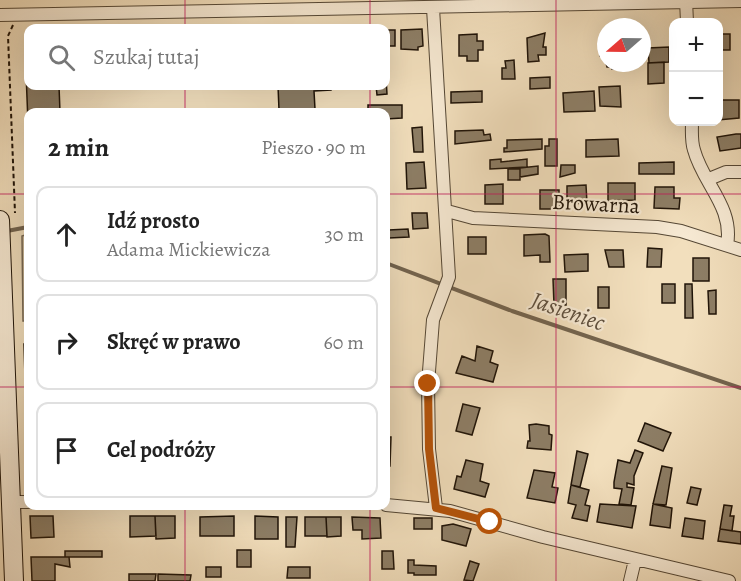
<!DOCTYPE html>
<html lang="pl">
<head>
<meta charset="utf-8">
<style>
  :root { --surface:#fff; --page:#f6f6f6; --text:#222; --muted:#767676; --line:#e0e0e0 }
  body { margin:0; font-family:Alegreya,serif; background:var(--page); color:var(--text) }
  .controls { position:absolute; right:18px; top:18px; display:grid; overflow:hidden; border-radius:12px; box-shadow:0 6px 24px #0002 }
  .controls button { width:54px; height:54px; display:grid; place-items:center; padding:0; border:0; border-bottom:2px solid var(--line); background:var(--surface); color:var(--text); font:30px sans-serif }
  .compass { position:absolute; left:597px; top:18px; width:54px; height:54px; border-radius:50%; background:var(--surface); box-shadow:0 6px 24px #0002; rotate:250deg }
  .stop { position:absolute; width:18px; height:18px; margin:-14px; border:4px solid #b45309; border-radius:50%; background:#fff }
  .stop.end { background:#b45309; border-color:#fff; box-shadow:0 2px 6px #0008 }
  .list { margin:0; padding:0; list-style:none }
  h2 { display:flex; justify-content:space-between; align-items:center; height:78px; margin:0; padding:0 24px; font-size:26px }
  h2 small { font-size:20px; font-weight:400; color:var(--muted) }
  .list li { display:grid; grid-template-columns:39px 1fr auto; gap:18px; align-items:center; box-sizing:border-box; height:96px; margin:0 12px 12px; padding:0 12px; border:2px solid var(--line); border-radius:12px }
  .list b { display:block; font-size:22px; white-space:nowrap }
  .list p { margin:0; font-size:20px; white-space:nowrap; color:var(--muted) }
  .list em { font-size:20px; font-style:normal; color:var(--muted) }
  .icon { flex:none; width:33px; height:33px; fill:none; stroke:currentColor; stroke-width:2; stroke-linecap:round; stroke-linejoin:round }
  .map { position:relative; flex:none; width:741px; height:581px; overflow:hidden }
  .search { position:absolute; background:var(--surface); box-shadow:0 6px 24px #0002; left:24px; top:24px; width:366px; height:66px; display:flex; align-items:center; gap:15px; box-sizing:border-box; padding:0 21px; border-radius:12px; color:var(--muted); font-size:22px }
  .panel { position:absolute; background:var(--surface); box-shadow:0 6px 24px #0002; left:24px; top:108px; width:366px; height:402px; border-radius:12px }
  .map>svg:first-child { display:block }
  .green { fill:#cebc9e; stroke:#776853; stroke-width:1.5 }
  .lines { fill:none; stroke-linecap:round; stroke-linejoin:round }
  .stream { stroke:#73644f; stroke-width:4 }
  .building { fill:#8d7e66; stroke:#201408; stroke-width:1.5 }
  .street-casing { stroke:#544735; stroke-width:14 }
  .secondary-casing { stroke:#201408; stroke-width:20 }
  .path { stroke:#201408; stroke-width:2; stroke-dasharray:4.5 3; stroke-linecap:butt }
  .street { stroke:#f7ead4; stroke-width:12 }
  .secondary { stroke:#f7ead4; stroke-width:18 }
  .route { stroke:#b45309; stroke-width:8 }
  .grid { fill:none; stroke:#c2185b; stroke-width:1.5; stroke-opacity:0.55 }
  .labels { text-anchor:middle; stroke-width:4.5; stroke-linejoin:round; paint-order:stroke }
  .street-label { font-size:22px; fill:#201408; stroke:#f7ead4 }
  .water-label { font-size:24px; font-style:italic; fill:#5f503e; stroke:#f7ead4 }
</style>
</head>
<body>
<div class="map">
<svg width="741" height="581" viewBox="0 0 741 581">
  <rect width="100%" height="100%" fill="#f2dfbd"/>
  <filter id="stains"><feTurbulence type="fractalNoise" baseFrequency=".00333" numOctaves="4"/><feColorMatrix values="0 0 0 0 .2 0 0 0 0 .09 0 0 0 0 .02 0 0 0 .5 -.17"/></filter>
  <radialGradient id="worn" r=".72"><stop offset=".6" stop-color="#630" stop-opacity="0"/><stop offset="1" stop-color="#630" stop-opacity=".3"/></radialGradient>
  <!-- green -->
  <path class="green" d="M28 234V321H23L22 236Z"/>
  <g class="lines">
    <!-- stream -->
    <path class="stream" d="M7 231 28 227
      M386 263 512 311 741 388"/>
  </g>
  <!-- building -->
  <path class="building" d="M422 29 423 46 418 47V50L401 49V30Z
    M386 30H395V46H386Z
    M545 33 543 47H546V55H538L539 61 528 62 527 38Z
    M477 34V41H483V50H478V61H467V56H459V35Z
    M718 34H730V50H718Z
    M599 41H606V56H600Z
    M28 42V86H59L60 112H28V123L25 47Z
    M669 47V62L649 63 648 48Z
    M514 60 515 79H502V68H506L505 61Z
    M664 62V83L648 84V63Z
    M606 63H625V69H612V67H607Z
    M386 77 387 94 377 95 376 86H386Z
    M550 77V88L530 89V78Z
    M278 86H331V90L314 91 315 109 279 110Z
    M620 86 621 107 600 106 599 87Z
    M482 91V102L451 103V92Z
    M594 91 595 111 564 112 563 93Z
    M718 100H739V118L718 120Z
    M368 105H402V118L386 119V112H368Z
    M422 127 423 152H414L412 128Z
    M483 130 484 135 490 134 491 140 455 144V131Z
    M736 134H741V148L720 151 717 137Z
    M542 139V149L504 152V148H507V140Z
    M549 139H557V166H545V146H549Z
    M618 139 619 156 586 157V140Z
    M501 159V162L527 159V167L490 169V160Z
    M424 162 426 188 407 189 406 163Z
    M674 162V174H639V163Z
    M561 165H575V173L560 177Z
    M538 166V174L520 177V168Z
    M508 169H520V180H508Z
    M608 183H635V200L608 201Z
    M503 184V204H485V185Z
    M586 185 587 203 567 204V186Z
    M655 187H674V198H680L679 209 654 208Z
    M540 190H559V209H540Z
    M412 213H427L428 228 413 229Z
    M408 229 409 237 389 238V230Z
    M545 234 549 236 550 262H540V255L524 256V235Z
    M468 237H486V254H468Z
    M648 248 662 249 661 267H647Z
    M605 250H623L624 267H609Z
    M588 254V271L565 272 564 255Z
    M693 258H709V281H693Z
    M553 279H566V305H554Z
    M662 284H675V303H662Z
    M685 284H692L693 318H685Z
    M598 287H609V308H598Z
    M716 290V314H709L708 291Z
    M24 344H28V377H25Z
    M477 346 493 351 490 362 498 365 493 382 456 373 462 356 475 361Z
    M463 404 480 408 472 435 456 431Z
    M645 423 671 433 663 451 638 441Z
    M536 424 549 426V434L552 435 551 450 527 448 528 441H530L529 425Z
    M386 437H391L390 466H386Z
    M635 450 643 453 634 476V485L627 483V487L634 488 631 505 619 504 622 489 614 488V482L618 460 630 463Z
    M577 451 588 454 580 487 571 485Z
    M466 460 483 464 480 481 489 484 485 497 454 489 457 476 461 477Z
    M662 466 672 468 666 505 653 504Z
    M534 470 555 473 552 487 558 488 555 503 527 498Z
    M571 485 589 490 585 505 590 506 587 521 572 518 576 505 568 503Z
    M691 487 701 489 697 505 687 503Z
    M600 504 636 506 632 528 597 522Z
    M653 504 672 508 670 528 650 525Z
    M724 505 732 506 730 516H734L732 531 720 529Z
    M30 516H53L54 537 31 538Z
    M130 516H155L156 536 130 537Z
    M155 516H175V538L156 539Z
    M234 516V536H200V517Z
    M255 516 278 517V539H255Z
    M286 517H297L295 547H286Z
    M305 517H326L327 536H305Z
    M326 517H341V536L327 537Z
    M352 517 380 518 381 538 362 539V530H353Z
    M414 518H432V529H414Z
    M685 518 705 521 703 539 682 536Z
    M453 524 471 529 466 546 442 540V526Z
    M720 529 741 532V544L718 541Z
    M237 550H251V567H237Z
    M65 551H102V557H65Z
    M382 551H393L394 569H382Z
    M31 557H69L70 567 55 564V581H32Z
    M408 560H414V565L436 566V575H414V573H408Z
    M470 561 479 564 473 581 464 580Z
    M206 567H221V577H206Z
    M288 567H310V578H287Z
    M129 574H156L155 581H129Z
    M158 574 191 575 190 581H158Z"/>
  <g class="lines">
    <!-- street casing -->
    <g class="street-casing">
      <path id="street" d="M686 0 687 22
        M433 8 449 277 433 320 428 384 429 449 436 508
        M0 15 741 1
        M692 122C692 130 691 141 694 150 703 184 734 207 727 245
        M709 179 726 172H741
        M447 211 473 218 657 227 681 231 741 250
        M11 502H28
        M386 505 450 511 543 537 729 581
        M630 581 635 560"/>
    </g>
    <!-- secondary casing -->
    <g class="secondary-casing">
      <path id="secondary" d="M0 220 14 581"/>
    </g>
    <!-- path -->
    <path class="path" d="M13 25 8 36 15 213"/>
    <!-- street -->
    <use href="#street" class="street"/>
    <!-- secondary -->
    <use href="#secondary" class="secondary"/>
  </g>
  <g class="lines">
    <!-- route -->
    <path class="route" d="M428 384 429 449 436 508 490 522"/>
  </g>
  <!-- grid -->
  <path class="grid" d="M185 0V28M370 0V28M556 0V581M185 86V112M370 86V112M0 194H28M386 194H741M0 387H28M386 387H741M185 506V581M370 506V581"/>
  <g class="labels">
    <!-- street labels -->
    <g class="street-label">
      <text transform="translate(596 203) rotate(3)" y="8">Browarna</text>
    </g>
    <!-- water labels -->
    <g class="water-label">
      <text transform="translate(568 311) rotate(19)" y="8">Jasieniec</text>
    </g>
  </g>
  <rect width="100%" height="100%" filter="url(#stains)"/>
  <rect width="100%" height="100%" fill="url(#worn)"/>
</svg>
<div class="controls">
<button>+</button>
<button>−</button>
</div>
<svg class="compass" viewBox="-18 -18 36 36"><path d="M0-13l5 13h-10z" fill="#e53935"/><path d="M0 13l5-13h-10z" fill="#767676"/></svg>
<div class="stop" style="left:490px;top:522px"></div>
<div class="stop end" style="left:428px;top:384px"></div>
<div class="search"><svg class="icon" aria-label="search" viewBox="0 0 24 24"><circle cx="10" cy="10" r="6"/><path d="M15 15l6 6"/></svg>Szukaj tutaj</div>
<section class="panel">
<h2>2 min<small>Pieszo · 90 m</small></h2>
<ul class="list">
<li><svg class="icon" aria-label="ahead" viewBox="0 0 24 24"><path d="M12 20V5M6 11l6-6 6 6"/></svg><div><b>Idź prosto</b><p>Adama Mickiewicza</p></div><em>30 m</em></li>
<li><svg class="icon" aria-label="right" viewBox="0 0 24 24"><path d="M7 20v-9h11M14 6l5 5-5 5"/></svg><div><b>Skręć w prawo</b></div><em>60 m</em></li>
<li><svg class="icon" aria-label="arrive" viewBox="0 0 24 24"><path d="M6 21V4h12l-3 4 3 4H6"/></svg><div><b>Cel podróży</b></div></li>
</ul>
</section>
</div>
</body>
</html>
